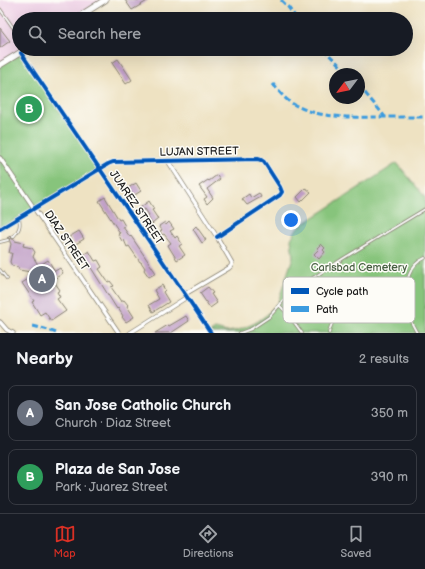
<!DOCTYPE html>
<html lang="en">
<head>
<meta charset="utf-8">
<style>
  :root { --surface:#171b24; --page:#20242c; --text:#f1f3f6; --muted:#9ea1a6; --line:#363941; --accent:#d93025 }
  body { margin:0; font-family:"Balsamiq Sans",sans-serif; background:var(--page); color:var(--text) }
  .compass { position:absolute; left:329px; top:68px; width:36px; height:36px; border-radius:50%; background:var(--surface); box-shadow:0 4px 16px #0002; rotate:238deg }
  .you { position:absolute; left:291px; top:220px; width:14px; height:14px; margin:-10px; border:3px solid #fff; border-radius:50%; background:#1a73e8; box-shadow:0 0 0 6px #1a73e833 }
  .badge { display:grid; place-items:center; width:26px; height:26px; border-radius:50%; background:var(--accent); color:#fff; font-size:13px; font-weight:700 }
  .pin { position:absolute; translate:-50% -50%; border:2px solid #fff; box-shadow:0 1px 4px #0006 }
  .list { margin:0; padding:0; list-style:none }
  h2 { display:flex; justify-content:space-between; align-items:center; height:52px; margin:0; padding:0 16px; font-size:17px }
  h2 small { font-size:13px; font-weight:400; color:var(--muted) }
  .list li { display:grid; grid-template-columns:26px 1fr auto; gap:12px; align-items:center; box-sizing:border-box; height:56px; margin:0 8px 8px; padding:0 8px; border:1px solid var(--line); border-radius:8px }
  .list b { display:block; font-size:15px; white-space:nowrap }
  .list p { margin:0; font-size:13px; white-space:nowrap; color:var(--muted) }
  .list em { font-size:13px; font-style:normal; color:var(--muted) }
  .icon { flex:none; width:22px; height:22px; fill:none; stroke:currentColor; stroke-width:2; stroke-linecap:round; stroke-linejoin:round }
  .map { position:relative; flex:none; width:425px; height:333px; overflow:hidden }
  .search { position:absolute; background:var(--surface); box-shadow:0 4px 16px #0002; left:12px; right:12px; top:12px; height:44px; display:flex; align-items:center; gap:10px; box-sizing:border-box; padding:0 14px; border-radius:22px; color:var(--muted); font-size:15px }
  .sheet { height:180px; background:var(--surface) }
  nav { display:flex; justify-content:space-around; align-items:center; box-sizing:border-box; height:56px; border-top:1px solid var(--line); background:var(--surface); font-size:11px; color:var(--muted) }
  nav a { display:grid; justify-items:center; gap:2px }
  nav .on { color:var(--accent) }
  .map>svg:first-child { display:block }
  .built { fill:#efd0e6 }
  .green { fill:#87c47b; stroke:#52704c }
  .building { fill:#be9bc5 }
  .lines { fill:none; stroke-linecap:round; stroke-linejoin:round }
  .lane-casing { stroke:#857f6f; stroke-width:3.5 }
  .street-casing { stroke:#857f6f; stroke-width:5 }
  .secondary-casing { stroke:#857f6f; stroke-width:7 }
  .lane { stroke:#fff; stroke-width:2 }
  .street { stroke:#fff; stroke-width:3.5 }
  .secondary { stroke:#fff; stroke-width:5.5 }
  .quiet { stroke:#3c9bdf; stroke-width:3; stroke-dasharray:6 3; stroke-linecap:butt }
  .cycleway-casing { stroke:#fdfcf7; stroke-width:6 }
  .cycleway { stroke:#0057b8; stroke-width:4 }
  .labels { text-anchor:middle; stroke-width:3; stroke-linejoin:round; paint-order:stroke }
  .street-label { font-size:11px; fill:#1c1c1c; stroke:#fdfcf7 }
  .park-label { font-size:11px; fill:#475f42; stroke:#fdfcf7 }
  .key { fill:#fdfcf7; stroke:#bab9b5; stroke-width:1 }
  .key-label { font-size:11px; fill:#1c1c1c }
</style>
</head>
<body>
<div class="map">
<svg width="425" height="333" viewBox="0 0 425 333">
  <rect width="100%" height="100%" fill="#fdfcf7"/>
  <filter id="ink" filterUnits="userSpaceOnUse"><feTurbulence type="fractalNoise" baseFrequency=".025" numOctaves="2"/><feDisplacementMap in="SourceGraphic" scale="8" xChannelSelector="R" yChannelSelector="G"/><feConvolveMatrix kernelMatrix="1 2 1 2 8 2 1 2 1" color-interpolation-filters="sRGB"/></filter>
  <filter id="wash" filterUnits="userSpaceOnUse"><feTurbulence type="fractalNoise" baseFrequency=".012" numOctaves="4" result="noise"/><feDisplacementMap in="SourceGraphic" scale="16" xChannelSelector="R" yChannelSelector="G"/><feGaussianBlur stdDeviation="0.9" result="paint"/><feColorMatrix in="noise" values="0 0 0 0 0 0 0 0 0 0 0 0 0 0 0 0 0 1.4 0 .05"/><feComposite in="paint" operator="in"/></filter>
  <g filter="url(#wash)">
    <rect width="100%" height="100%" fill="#eee2c2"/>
    <!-- built -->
    <path class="built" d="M0 0H105L75 19H19V49H26L0 65Z"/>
    <!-- green -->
    <path class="green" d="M21 53 99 169 0 229V65Z
      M397 163 425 197V333H209L215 329 227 332 239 330 255 323 268 314 278 302 293 257 291 239 297 228Z"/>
    <g id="blocks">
      <!-- building -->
      <path class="building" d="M125 0H149L132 10Z
        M0 28 10 41 0 48Z
        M118 59 132 80 126 84 112 63Z
        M217 175 220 179 207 189 213 198 207 204 204 199 207 197 199 186 208 180 209 181Z
        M136 183 141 191 133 196 128 188Z
        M306 188 311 192 301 202 297 197Z
        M259 193 261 197 247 205 242 199 249 194 251 198Z
        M105 197 119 220 121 219 125 226 123 227 130 237 131 236 156 273 149 277 144 270 145 268 141 262H140L129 246 127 247 124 240 122 241 118 234 120 233 99 201Z
        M149 201 154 209 152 210 158 219 152 224 147 216 149 215 145 209 143 210 141 207Z
        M165 222 166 225 169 222 174 229 170 231 175 238 177 236 182 244 179 246 185 255 177 260 169 247 168 245 171 243 164 234 162 235 160 231 162 230 159 226Z
        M196 226 206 240 202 243 193 229Z
        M79 231 84 239 74 245 69 237Z
        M12 235 11 237 12 239H14L15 241 24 243 23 246 32 248 35 252 33 257 39 266 48 260 55 271 60 268 63 273 53 280 60 290 57 292 60 297 57 299 66 311 51 321 45 312 40 315 32 302 34 301 22 283 37 273 19 270 18 267 12 266 10 262 12 253H9L11 244 10 242V240L9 238H7Z
        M321 244 325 248 323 250 325 252 319 259 314 254 319 249 317 248Z
        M89 251 95 261 98 260 102 267 99 269 108 282 110 281 114 286 111 287 120 300 121 302 124 300 128 305 127 306 134 317 126 322 122 317 123 316 118 308 117 309 83 255Z
        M162 285 165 290 163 292 169 302 153 312 149 305 159 299 154 290Z
        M208 287 213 293 211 294 217 303 210 308 200 293Z
        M186 316 189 321 171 333H155L168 325 169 326Z"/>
    </g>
  </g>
  <g filter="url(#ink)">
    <use href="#blocks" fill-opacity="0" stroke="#857f6f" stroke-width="1"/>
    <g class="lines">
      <!-- lane casing -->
      <g class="lane-casing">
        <path id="lane" d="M0 9 19 36
          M60 16 62 19
          M13 237C19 231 21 226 19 218
          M0 242 8 240
          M0 270 7 279
          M386 295 407 279
          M404 304C406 287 406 266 425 258
          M280 306 288 314 302 333
          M240 333 251 329 269 317 291 292 344 258 425 209
          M329 333C332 318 342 304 358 300 362 299 366 299 370 298 384 295 390 294 402 303 406 306 407 312 409 316 411 322 414 328 417 333"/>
      </g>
      <!-- street casing -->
      <g class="street-casing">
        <path id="street" d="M21 53 187 297 211 333
          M0 158 119 333
          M168 161 217 237 232 263 231 266 229 268 185 294
          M0 229 108 164 113 162 258 159 261 160 264 162 280 187 282 192 280 195 217 237
          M0 322 7 330 13 333
          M130 333 187 297"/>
      </g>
      <!-- secondary casing -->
      <g class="secondary-casing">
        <path id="secondary" d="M75 19 105 0
          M0 65 26 49"/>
      </g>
      <!-- lane -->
      <use href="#lane" class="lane"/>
      <!-- street -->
      <use href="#street" class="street"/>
      <!-- secondary -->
      <use href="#secondary" class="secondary"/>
      <!-- quiet -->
      <path class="quiet" d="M281 0 288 7 297 19
        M323 49 349 74
        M273 84C278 90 283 97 290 102 318 120 353 117 385 117
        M359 86 377 107 385 117H425
        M33 326C41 328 49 330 56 333"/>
      <!-- cycleway casing -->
      <g class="cycleway-casing">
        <path id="cycleway" d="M21 53 187 297 211 333
          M0 229 108 164 113 162 258 159 261 160 264 162 280 187 282 192 280 195 217 237"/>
      </g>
      <!-- cycleway -->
      <use href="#cycleway" class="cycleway"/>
    </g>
  </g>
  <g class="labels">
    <!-- street labels -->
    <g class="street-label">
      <text transform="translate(199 151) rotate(-1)" y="4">LUJAN STREET</text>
      <text transform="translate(137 207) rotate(56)" y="4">JUAREZ STREET</text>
      <text transform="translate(67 240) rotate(56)" y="4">DIAZ STREET</text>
    </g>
    <!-- park labels -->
    <g class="park-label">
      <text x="359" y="271">Carlsbad Cemetery</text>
    </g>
  </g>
  <!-- legend -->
  <rect x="283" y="277" width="132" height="46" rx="6" class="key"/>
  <rect x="291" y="288" width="18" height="6" fill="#0057b8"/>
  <rect x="291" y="306" width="18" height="6" fill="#3c9bdf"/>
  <g class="key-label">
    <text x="316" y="295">Cycle path</text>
    <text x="316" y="313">Path</text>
  </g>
</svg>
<svg class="compass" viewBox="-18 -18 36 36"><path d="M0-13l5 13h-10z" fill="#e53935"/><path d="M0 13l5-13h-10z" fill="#9ea1a6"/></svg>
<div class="you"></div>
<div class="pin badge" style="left:42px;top:279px;background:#6b7280">A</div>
<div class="pin badge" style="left:29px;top:109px;background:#2e9e5b">B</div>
<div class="search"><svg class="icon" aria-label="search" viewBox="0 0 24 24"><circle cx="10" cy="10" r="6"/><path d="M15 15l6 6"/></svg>Search here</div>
</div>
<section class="sheet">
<h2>Nearby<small>2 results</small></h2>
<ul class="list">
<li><span class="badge" style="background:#6b7280">A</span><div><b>San Jose Catholic Church</b><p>Church · Diaz Street</p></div><em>350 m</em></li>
<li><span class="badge" style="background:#2e9e5b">B</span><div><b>Plaza de San Jose</b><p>Park · Juarez Street</p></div><em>390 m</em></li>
</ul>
</section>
<nav>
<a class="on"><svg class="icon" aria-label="map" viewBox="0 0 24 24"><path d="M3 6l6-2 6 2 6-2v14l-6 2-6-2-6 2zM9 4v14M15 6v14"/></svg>Map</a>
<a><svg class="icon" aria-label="directions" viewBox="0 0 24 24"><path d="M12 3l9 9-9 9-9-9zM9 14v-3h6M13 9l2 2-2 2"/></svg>Directions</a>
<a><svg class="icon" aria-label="saved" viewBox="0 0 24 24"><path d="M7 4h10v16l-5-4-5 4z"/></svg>Saved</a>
</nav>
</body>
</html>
